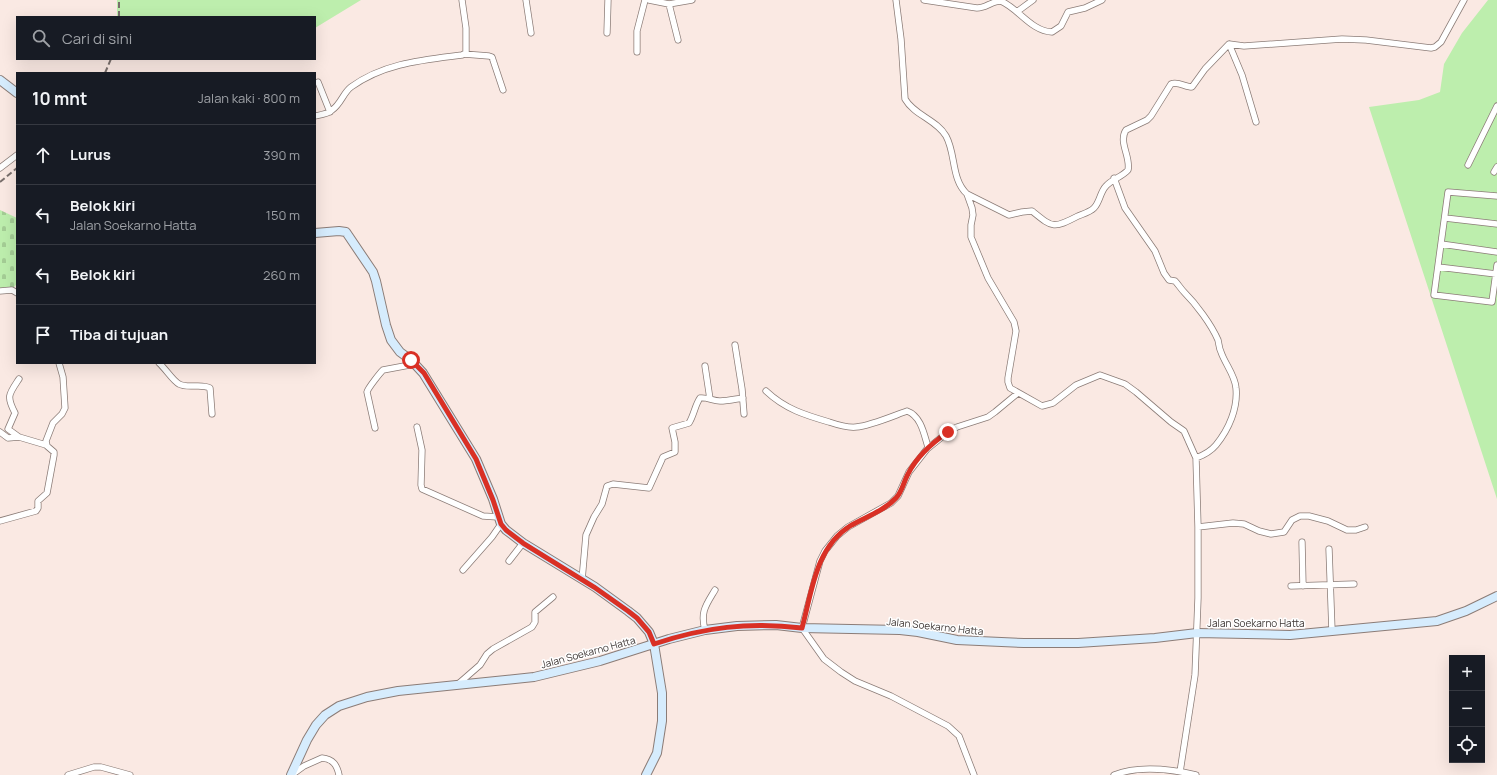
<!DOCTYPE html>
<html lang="id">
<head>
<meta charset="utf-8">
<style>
  :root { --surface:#171b24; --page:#242831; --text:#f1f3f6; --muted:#9ea1a6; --line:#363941 }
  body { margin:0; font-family:Manrope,sans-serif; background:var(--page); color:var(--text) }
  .controls { position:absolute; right:12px; bottom:12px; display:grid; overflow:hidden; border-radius:0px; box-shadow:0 4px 16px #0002 }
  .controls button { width:36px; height:36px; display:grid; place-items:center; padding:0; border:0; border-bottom:1px solid var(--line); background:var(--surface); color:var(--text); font:20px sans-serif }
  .stop { position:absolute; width:12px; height:12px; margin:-9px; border:3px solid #d93025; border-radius:50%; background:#fff }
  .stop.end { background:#d93025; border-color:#fff; box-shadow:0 1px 4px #0008 }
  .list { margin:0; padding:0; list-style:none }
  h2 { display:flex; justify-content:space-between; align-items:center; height:52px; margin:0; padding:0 16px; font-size:17px }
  h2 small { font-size:13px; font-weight:400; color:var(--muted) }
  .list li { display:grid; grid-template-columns:26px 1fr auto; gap:12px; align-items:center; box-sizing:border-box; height:60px; padding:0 16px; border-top:1px solid var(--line) }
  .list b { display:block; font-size:15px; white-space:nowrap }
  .list p { margin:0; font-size:13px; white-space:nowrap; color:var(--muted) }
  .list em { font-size:13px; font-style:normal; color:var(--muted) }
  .icon { flex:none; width:22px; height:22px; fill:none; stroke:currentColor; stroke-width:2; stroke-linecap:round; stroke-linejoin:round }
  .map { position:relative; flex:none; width:1497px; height:775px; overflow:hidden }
  .search { position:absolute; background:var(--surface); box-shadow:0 4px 16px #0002; left:16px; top:16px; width:300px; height:44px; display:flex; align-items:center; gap:10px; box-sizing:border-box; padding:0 14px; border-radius:0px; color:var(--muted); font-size:15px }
  .panel { position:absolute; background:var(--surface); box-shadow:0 4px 16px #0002; left:16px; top:72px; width:300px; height:292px; border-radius:0px }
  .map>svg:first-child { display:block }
  .grass { fill:#bdeead }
  .cemetery { fill:url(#cemetery-stones) }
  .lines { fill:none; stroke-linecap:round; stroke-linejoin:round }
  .street-casing { stroke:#8b7c77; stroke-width:7 }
  .secondary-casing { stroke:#8b7c77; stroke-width:10 }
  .street { stroke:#fff; stroke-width:5.5 }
  .secondary { stroke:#d6ecfd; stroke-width:8 }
  .rail { stroke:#796f6c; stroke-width:2; stroke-dasharray:6 3; stroke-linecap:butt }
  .route { stroke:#d93025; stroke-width:5 }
  .labels { text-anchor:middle; stroke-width:3; stroke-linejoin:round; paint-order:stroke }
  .street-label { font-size:10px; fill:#403937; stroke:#fff }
</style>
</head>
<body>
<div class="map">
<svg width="1497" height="775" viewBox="0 0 1497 775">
  <defs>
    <pattern id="cemetery-stones" width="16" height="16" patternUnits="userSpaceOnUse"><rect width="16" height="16" fill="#bdeead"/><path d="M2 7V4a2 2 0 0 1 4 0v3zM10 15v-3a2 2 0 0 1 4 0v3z" fill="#a4cd95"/></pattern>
  </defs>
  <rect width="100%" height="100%" fill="#fae9e3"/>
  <!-- grass -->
  <path class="grass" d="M117 0H361L315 28V17H117Z
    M1488 0H1497V499L1369 107 1419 100 1440 92 1444 64 1462 33Z"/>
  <!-- cemetery -->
  <path class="cemetery" d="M0 210 17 218V284L12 289 0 290Z"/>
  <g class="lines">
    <!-- street casing -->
    <g class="street-casing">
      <path id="street" d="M526 0 531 33
        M649 0 669 4 692 0
        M896 0 901 39 905 99C914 115 937 120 946 136 956 154 951 179 967 194
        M924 0 977 8C986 8 992 1 1001 1 1019 9 1031 31 1052 32L1061 26 1068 12 1085 8 1102 0
        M669 4 678 40
        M1018 11 1033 0
        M607 33 608 0
        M1229 44 1242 75 1256 122
        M637 52V31L645 0
        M464 54 489 56 492 57 503 90
        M318 82 330 112
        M315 116C320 115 328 114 332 110 341 104 343 93 351 87 384 63 423 60 462 55L466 53V28L462 0
        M1468 165 1497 106
        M0 168 17 155
        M1494 172 1497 167
        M1114 178 1125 208 1155 251 1164 273 1169 280 1175 281C1178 284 1181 289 1184 292 1196 304 1211 324 1218 340 1219 344 1219 348 1221 352 1225 364 1235 375 1236 388 1238 408 1229 429 1216 445 1211 451 1204 455 1196 458
        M1497 196 1448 192 1434 295 1492 302 1497 265
        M1445 218 1497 224
        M1441 244 1497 252
        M1438 267 1496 274
        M0 291 12 290 17 293
        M735 345 742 389 744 414
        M159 363C165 368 173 381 179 384 188 389 201 383 210 388L212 414
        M705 366 710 399
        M19 379C9 394 6 396 15 413L8 429 19 437 46 445
        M766 391C785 409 805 415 829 422 838 425 847 428 856 427 870 426 893 416 907 411 921 416 924 434 928 447
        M417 427 422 450 421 485 422 489 483 516 498 517
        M375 428 367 392C368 388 380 373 383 370L415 364
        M0 432 8 438 19 437
        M0 521 36 511 38 508V501L47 493 54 455V452L47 446 46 441 53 423 62 414 65 408 63 377 59 363
        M1198 527 1233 523 1244 524 1259 531 1271 534 1284 532 1292 520 1300 516H1309L1328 521 1347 530H1356L1365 527
        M1302 542 1303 586
        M1329 549 1332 631
        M509 561 523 543
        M463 570 492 537 501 524
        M582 580 586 535 594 517 602 504 607 486 613 484 649 488 663 457 675 452V442L672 428 689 423C694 415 695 405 700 398 707 397 713 401 720 401 727 401 736 399 743 398
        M1291 586 1354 584
        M705 630C700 612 706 605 715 590
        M457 685 480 665 487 654 493 649 532 627 535 622V612L553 597
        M1180 772 1195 675 1198 598V527L1196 458 1184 431 1171 422 1136 392 1125 384 1100 375 1076 385 1053 403 1042 406 1010 388 1008 382V378L1016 331 1014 322 988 278 971 237V225L973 215 972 208 967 194 1009 215 1022 212 1032 211C1053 228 1053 229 1078 216 1083 214 1090 212 1094 208 1100 202 1100 192 1106 186 1112 179 1122 177 1128 170 1131 157 1118 142 1126 130L1147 120 1151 116 1171 84C1178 81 1185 87 1192 87L1205 69 1229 44 1244 46 1342 39 1366 40 1431 48 1435 47 1441 42 1464 0
        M293 774 304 766 322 758C333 759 337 765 339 775
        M68 775 94 767H101L130 775
        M974 775 959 736 948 726 891 696 855 681 841 672 824 659 802 628 820 561 825 551 837 536 848 527 891 503 898 496 909 472 927 449 948 432 957 427 988 417 995 412 1018 393
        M1114 775C1140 765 1170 769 1196 775"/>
    </g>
    <!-- secondary casing -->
    <g class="secondary-casing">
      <path id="secondary" d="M0 80 17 93
        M315 233 339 231 346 232 373 272 376 281 386 325 391 340 400 352 411 360 423 373 476 459 493 499 501 524 506 530 523 543 595 587 628 611 637 618 649 632 654 644 662 693V721L657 753 646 775
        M291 775 307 740 316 725 325 715 339 706 367 697 398 691 534 677 600 661 669 639 705 630 737 626 776 625 802 628 900 630 918 632 957 640 1024 643H1078L1155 638 1197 633 1290 635 1437 621 1466 611 1497 596"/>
    </g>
    <!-- street -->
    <use href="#street" class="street"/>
    <!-- secondary -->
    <use href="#secondary" class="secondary"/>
    <!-- rail -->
    <path class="rail" d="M119 17V0
      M105 73 111 59
      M0 182 17 168"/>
  </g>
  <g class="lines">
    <!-- route -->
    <path class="route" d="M411 360 424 373 476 459 493 500 501 524 506 530 523 543 594 587 628 611 637 618 649 632 654 644C705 627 748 622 802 628 812 592 815 548 850 526 865 517 884 511 896 498 902 492 904 481 908 474 917 456 932 443 948 432"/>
  </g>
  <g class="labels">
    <!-- street labels -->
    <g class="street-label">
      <text x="1256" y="627">Jalan Soekarno Hatta</text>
      <text transform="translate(935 626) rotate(6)" y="4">Jalan Soekarno Hatta</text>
      <text transform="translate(588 652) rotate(-15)" y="4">Jalan Soekarno Hatta</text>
    </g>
  </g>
</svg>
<div class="controls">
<button>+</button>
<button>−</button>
<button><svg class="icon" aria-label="locate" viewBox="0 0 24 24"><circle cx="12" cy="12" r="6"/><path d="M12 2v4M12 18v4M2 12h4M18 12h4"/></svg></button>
</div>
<div class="stop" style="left:411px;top:360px"></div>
<div class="stop end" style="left:948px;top:432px"></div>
<div class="search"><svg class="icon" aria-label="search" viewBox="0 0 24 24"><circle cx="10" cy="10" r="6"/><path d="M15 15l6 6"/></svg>Cari di sini</div>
<section class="panel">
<h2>10 mnt<small>Jalan kaki · 800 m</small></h2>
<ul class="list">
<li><svg class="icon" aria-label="ahead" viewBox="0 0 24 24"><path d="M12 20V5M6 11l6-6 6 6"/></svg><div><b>Lurus</b></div><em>390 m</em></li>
<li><svg class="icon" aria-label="left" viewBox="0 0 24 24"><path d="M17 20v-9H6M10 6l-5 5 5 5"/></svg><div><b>Belok kiri</b><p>Jalan Soekarno Hatta</p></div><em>150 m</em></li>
<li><svg class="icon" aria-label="left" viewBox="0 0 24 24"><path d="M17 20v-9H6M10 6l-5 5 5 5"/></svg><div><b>Belok kiri</b></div><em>260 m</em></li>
<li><svg class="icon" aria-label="arrive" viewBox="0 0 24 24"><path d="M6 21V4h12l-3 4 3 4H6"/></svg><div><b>Tiba di tujuan</b></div></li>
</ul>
</section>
</div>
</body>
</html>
